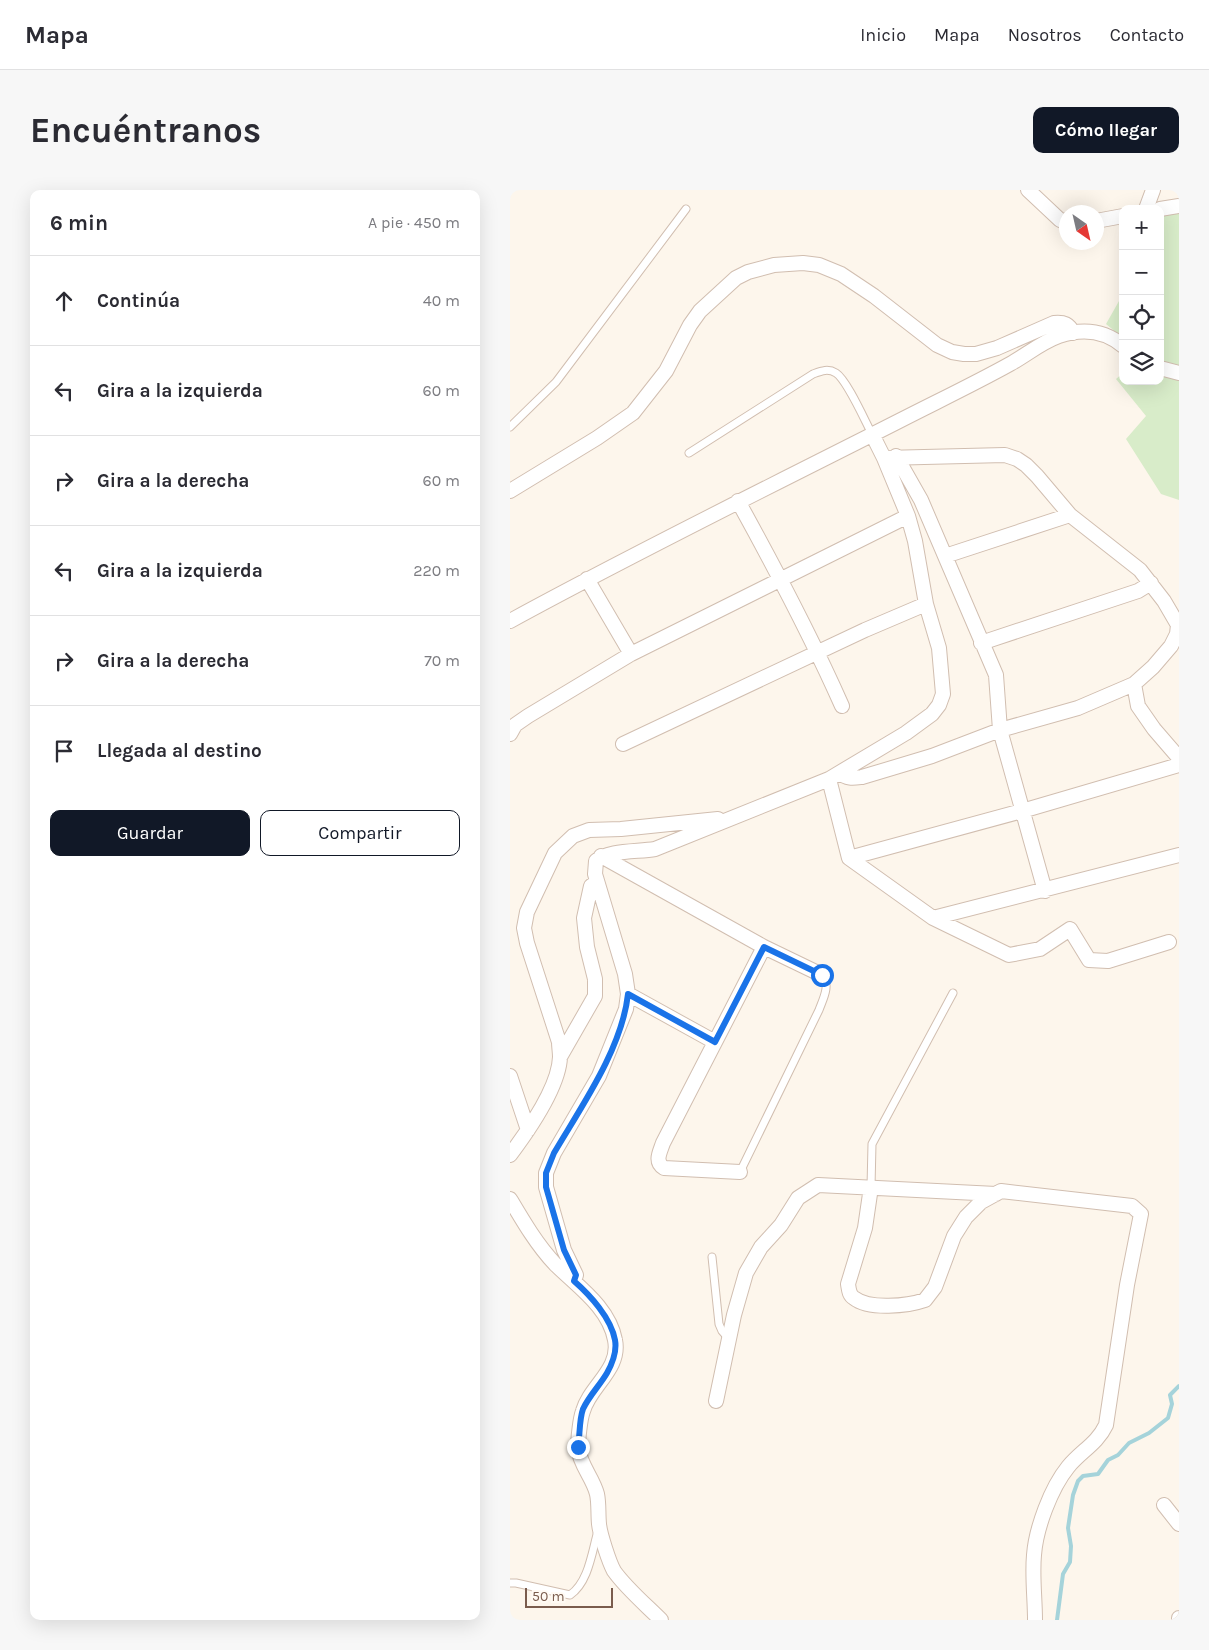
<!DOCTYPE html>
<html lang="es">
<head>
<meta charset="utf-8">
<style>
  :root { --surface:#fff; --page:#f7f7f7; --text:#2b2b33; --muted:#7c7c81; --line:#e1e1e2; --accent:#111827 }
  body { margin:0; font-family:Karla,sans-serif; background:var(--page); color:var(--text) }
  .controls { position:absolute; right:15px; top:15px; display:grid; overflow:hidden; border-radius:10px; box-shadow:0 5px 20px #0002 }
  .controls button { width:45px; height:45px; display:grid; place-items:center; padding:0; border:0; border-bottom:1px solid var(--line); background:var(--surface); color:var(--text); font:25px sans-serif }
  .compass { position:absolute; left:549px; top:15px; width:45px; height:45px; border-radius:50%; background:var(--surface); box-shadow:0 5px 20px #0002; rotate:146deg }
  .scale { position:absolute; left:15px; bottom:12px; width:88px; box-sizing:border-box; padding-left:5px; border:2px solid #7a5c4d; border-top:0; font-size:14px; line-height:18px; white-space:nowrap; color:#7a5c4d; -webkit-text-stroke:4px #fffaf3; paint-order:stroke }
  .stop { position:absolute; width:15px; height:15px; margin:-11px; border:4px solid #1a73e8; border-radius:50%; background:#fff }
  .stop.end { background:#1a73e8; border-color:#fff; box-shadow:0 1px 5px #0008 }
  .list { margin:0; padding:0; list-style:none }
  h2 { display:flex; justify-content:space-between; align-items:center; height:65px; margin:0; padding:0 20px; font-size:21px }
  h2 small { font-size:16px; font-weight:400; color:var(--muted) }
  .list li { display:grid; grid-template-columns:32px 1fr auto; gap:15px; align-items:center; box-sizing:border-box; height:90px; padding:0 20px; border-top:1px solid var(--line) }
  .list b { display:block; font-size:19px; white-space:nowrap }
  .list em { font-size:16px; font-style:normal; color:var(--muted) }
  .actions { display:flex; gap:10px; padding:15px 20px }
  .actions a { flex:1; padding:11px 0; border:1px solid var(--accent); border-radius:10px; text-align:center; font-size:18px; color:var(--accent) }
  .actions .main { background:var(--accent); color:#fff }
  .icon { flex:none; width:28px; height:28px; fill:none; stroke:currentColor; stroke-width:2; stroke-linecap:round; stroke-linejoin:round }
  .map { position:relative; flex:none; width:669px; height:1430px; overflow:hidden; border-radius:10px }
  header { display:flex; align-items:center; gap:30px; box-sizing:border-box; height:70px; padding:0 25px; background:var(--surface); border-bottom:1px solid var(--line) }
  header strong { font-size:24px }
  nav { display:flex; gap:28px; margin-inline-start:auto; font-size:18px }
  .intro { display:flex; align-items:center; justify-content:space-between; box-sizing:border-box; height:120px; padding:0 30px }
  h1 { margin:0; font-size:35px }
  .button { padding:12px 22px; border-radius:10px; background:var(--accent); color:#fff; font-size:18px; font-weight:700 }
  main { display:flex; gap:30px; padding:0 30px }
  aside { flex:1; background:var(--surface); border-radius:10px; box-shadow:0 5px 20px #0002 }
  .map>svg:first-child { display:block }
  .green { fill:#d8ecc9 }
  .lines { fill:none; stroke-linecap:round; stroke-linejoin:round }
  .stream { stroke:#a5d3da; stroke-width:4 }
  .service-casing { stroke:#d1beb0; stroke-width:9 }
  .minor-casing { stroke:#d1beb0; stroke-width:16 }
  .service { stroke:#fff; stroke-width:7 }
  .minor { stroke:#fff; stroke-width:14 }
  .route { stroke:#1a73e8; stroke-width:6 }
</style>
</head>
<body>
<header>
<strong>Mapa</strong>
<nav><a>Inicio</a><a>Mapa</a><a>Nosotros</a><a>Contacto</a></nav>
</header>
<div class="intro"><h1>Encuéntranos</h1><a class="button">Cómo llegar</a></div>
<main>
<aside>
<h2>6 min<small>A pie · 450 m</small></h2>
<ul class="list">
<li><svg class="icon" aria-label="ahead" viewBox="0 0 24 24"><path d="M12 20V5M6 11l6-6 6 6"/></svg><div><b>Continúa</b></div><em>40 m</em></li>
<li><svg class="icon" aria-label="left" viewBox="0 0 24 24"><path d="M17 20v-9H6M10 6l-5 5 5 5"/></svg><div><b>Gira a la izquierda</b></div><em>60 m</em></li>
<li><svg class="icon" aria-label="right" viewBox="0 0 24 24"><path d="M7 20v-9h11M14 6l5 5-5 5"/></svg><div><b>Gira a la derecha</b></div><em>60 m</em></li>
<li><svg class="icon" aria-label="left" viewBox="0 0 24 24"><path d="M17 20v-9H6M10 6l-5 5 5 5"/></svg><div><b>Gira a la izquierda</b></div><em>220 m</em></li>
<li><svg class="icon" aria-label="right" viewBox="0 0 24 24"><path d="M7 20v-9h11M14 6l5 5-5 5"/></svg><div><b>Gira a la derecha</b></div><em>70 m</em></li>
<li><svg class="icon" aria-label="arrive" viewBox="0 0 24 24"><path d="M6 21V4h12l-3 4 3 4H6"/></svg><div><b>Llegada al destino</b></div></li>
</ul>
<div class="actions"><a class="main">Guardar</a><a>Compartir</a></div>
</aside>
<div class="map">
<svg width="669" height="1430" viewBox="0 0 669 1430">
  <rect width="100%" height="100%" fill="#fdf6ec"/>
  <!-- green -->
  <path class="green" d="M669 23V176L650 172V26Z
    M613 104V148L596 134Z
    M613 183V191H650V184L669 190V310L651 304 616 249 636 226 606 189Z"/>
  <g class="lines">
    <!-- stream -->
    <path class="stream" d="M547 1430 553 1384 560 1372 561 1356 558 1338 563 1305 568 1291 573 1286 588 1284 598 1270 608 1265 619 1253 639 1243 658 1228 662 1214 660 1205 669 1196"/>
    <!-- service casing -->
    <g class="service-casing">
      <path id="service" d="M0 237 46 192 176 19
        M179 263 303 184C311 181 318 178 326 183 337 190 355 231 362 244
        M230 982 309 820C313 809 321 795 312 785
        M361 997 362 954 443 803
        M202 1067 209 1134 212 1141 219 1149
        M0 1393H6L60 1405C79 1392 82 1361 88 1341"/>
    </g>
    <!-- minor casing -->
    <g class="minor-casing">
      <path id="minor" d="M518 0 550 30 556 31
        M636 19 643 0
        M650 19 669 16
        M586 31 613 26
        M650 178 669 183
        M386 266 411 310 486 485 490 540 535 701
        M0 301 87 248 123 223 156 181 180 135 190 121 226 88 238 82 264 75 293 73 309 75 331 84 364 106 427 155 442 162 454 164H466L487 158 544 133C554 132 559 134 563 143
        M228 311C265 378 301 446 332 516
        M435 366 560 325
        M77 389 121 464
        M0 431C128 361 259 297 389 231 426 212 464 194 500 174 516 165 532 152 549 146 573 138 594 140 613 156
        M471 453 628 401 641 393
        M624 494 628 516 644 539 669 568
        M0 544 5 535 18 526 121 464 398 326
        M113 554 355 440 416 414
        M330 583C337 589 343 588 352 587L422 566 490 540 568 518 624 494 643 477 661 456 667 444 668 435 654 411 630 380 560 325 527 286 516 275 507 269 495 265 374 268
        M319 589 339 668 423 728 499 765 530 759 560 739 579 770 598 771 659 752
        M91 666 254 757 312 785
        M339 668 512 621 669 575
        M423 728 669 665
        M118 804 205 852
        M50 867 85 806V789L77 757 74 728 81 696 87 692
        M0 886 18 940
        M0 965C18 941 49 897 50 867 50 862 49 857 49 852L17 753 14 738 17 722 45 663 63 646 79 640 111 639 208 629
        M230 982 154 978C144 972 150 962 153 953L254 757
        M361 997 355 1038 338 1094C339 1100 339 1105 344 1108 359 1120 398 1116 415 1110L425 1097 444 1046 456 1027 471 1012 491 1001 622 1016 631 1024 617 1095 596 1235C587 1254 571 1261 558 1277 541 1298 526 1338 524 1365 522 1386 525 1409 525 1430
        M0 1009C13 1031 27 1055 45 1074 67 1096 99 1117 105 1150 111 1179 80 1196 73 1221 70 1229 68 1250 68 1258 70 1275 83 1288 87 1304 89 1313 88 1324 89 1334 90 1344 99 1372 104 1381 116 1398 136 1415 151 1430
        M64 1091 66 1085 54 1060 36 997V983L44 963 89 886 116 819 118 804 115 784 85 684 86 671C98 660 128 662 145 659L319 589 396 543 422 524 429 515 433 504 429 458 416 414 405 351 398 326 374 268 362 244
        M206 1211 224 1125 236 1083 251 1057 271 1035 288 1008 308 995 486 1004
        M654 1315 669 1334
        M669 1430V1428"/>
    </g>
    <!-- service -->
    <use href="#service" class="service"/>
    <!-- minor -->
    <use href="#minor" class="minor"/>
  </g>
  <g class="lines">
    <!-- route -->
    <path class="route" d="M68 1257C70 1246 69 1230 73 1219 79 1206 90 1195 97 1183 102 1174 107 1161 105 1150 101 1128 80 1105 64 1091L66 1085 54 1060 36 997V983L44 963C71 917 112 859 118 804L205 852 254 757 312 785"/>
  </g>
</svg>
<div class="controls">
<button>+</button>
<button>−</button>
<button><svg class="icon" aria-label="locate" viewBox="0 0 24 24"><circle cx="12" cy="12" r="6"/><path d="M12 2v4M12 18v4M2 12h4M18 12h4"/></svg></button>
<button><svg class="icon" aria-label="layers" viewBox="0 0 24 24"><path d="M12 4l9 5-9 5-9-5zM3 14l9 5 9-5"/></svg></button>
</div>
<svg class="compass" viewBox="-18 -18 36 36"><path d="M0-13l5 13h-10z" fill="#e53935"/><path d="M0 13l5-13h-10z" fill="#7c7c81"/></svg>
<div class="scale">50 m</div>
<div class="stop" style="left:312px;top:785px"></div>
<div class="stop end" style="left:68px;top:1257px"></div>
</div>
</main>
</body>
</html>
